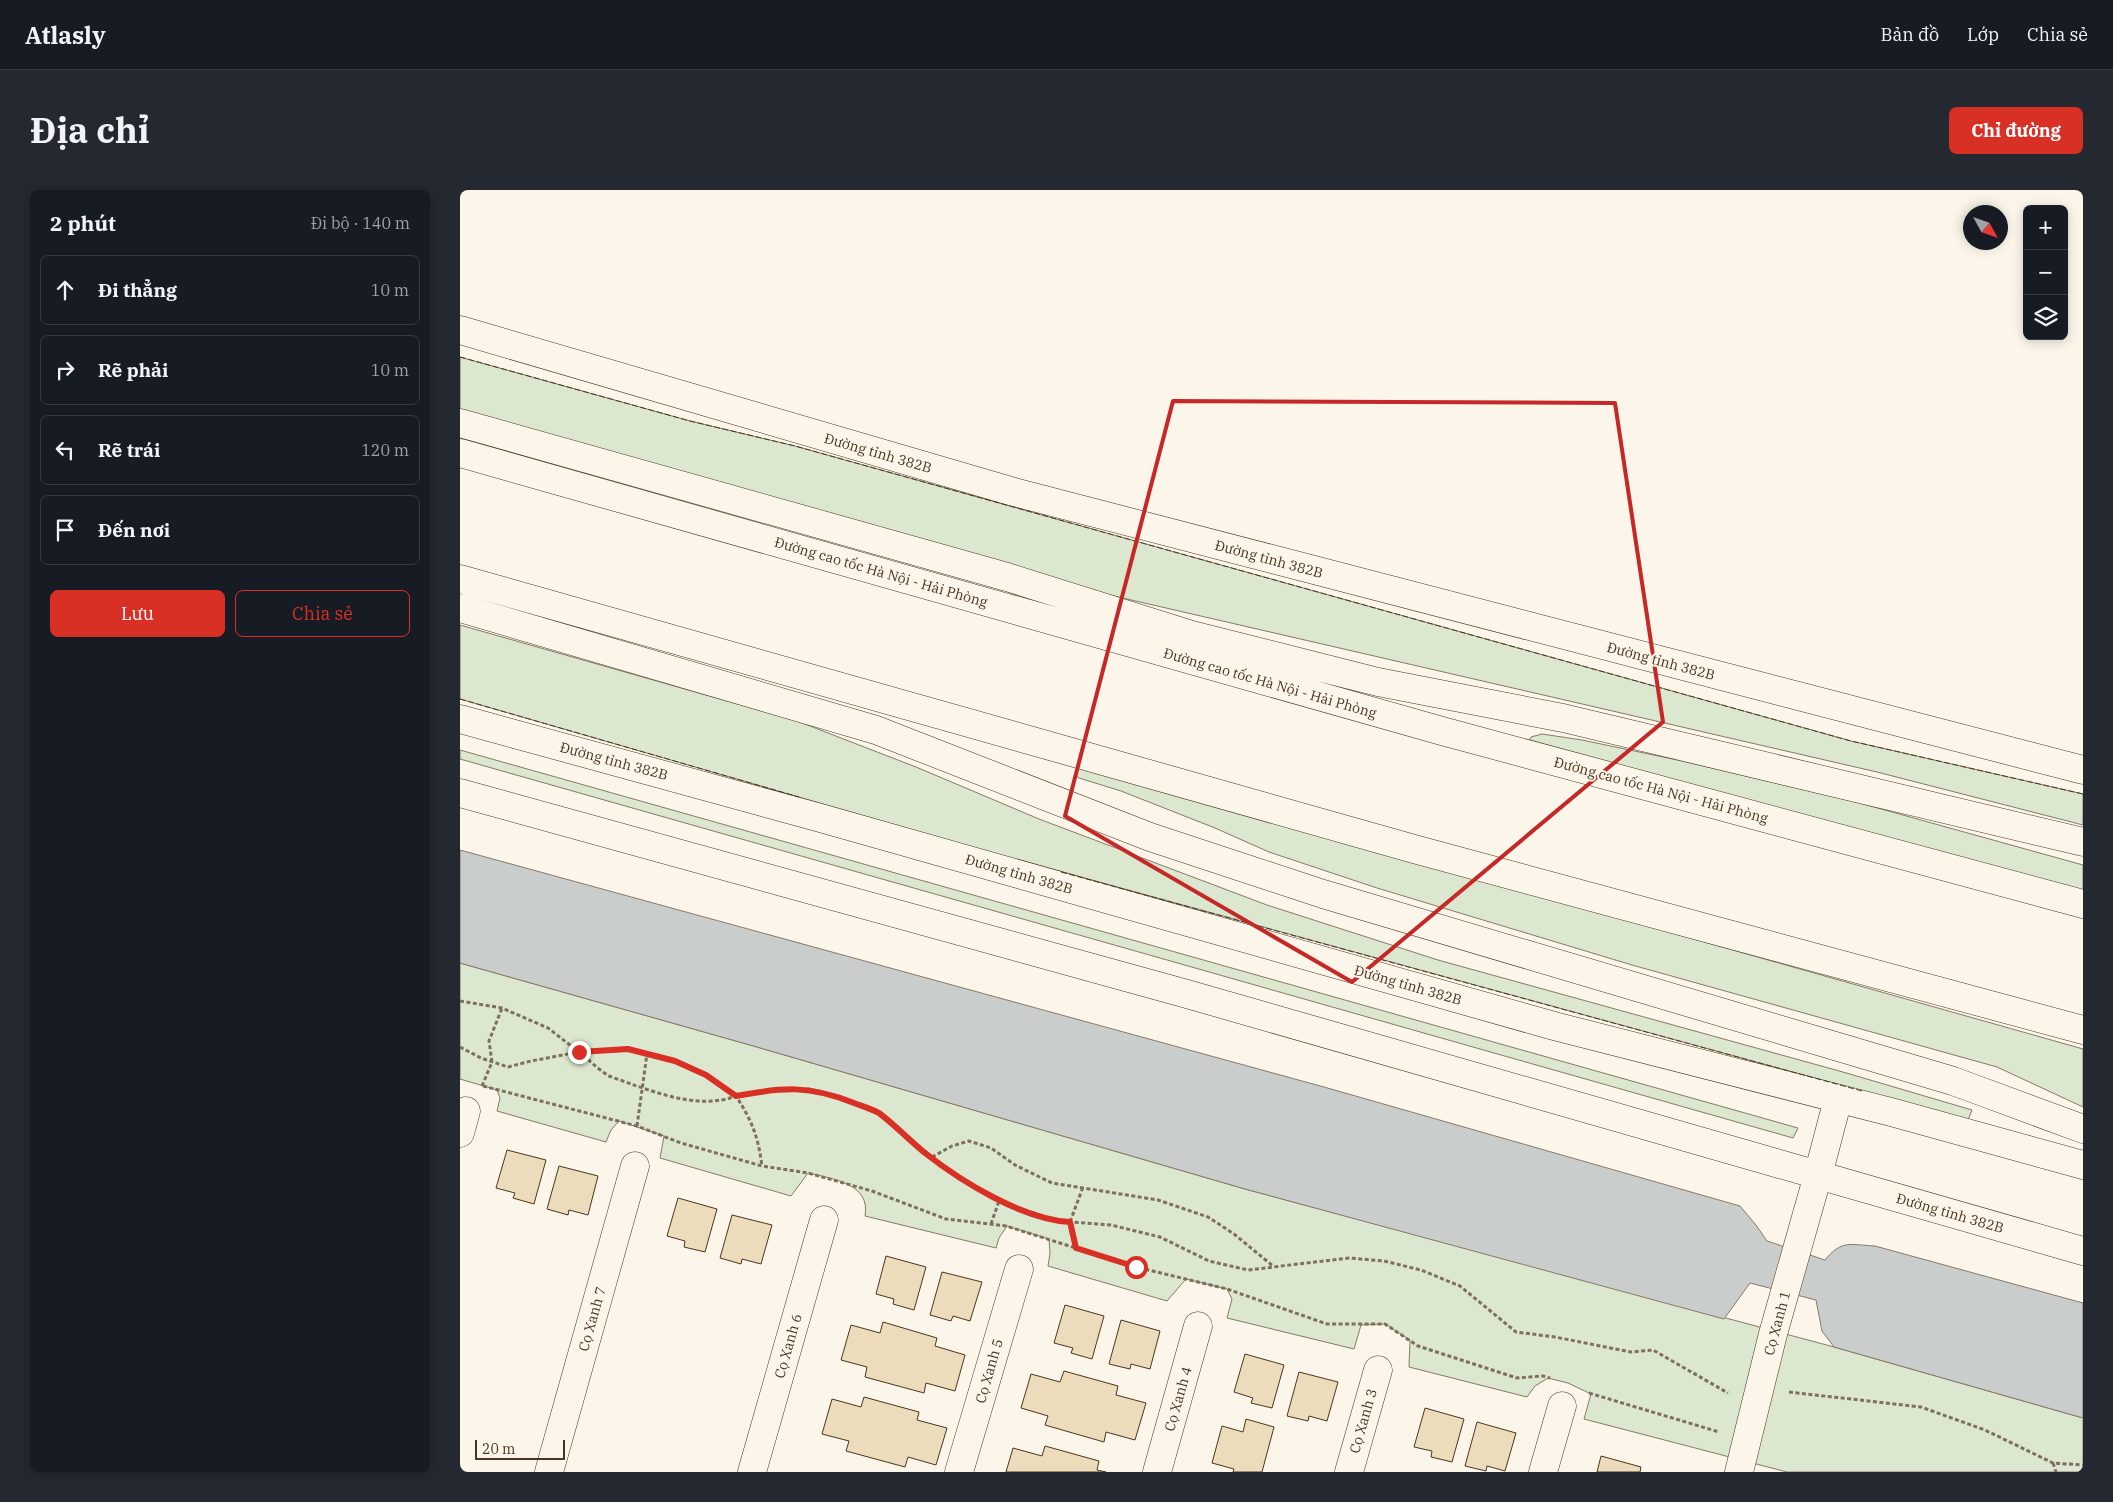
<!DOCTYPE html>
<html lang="vi">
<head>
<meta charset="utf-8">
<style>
  :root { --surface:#171b24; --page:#242831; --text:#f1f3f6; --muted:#9ea1a6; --line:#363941; --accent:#d93025 }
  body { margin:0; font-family:"IBM Plex Serif",serif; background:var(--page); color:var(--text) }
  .controls { position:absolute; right:15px; top:15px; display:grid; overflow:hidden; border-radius:8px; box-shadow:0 2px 12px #0003 }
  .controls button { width:45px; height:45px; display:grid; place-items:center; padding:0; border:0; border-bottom:1px solid var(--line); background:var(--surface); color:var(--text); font:25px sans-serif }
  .compass { position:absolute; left:1503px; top:15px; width:45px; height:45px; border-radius:50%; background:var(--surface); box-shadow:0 2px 12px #0003; rotate:130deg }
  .scale { position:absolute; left:15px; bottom:12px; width:90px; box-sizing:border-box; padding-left:5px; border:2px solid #4a3520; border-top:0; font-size:14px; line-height:18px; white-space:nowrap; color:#4a3520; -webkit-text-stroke:4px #fbf6e9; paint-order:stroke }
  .stop { position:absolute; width:15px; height:15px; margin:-11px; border:4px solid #d93025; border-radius:50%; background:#fff }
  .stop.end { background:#d93025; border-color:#fff; box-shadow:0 1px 5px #0008 }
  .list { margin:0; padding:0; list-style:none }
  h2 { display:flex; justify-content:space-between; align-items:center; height:65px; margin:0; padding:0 20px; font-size:21px }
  h2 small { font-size:16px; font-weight:400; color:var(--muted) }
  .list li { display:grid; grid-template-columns:32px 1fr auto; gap:15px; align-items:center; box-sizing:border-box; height:70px; margin:0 10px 10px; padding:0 10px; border:1px solid var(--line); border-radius:8px }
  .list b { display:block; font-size:19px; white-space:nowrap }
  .list em { font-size:16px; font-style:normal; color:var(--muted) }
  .actions { display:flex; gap:10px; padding:15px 20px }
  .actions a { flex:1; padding:11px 0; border:1px solid var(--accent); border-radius:8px; text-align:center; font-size:18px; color:var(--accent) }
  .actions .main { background:var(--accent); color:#fff }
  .icon { flex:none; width:28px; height:28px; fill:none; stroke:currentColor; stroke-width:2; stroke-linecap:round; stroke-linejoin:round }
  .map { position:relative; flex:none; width:1623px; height:1282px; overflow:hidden; border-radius:8px }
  header { display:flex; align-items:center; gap:30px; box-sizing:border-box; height:70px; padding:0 25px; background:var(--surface); border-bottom:1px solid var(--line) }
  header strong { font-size:24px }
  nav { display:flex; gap:28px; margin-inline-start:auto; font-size:18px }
  .intro { display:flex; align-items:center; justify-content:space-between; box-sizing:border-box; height:120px; padding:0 30px }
  h1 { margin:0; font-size:35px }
  .button { padding:12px 22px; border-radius:8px; background:var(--accent); color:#fff; font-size:18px; font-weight:700 }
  main { display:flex; gap:30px; padding:0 30px }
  aside { flex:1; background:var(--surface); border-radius:8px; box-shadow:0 2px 12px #0003 }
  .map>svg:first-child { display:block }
  .green { fill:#dce7d0; stroke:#887966 }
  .water { fill:#c9cecd; stroke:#887966 }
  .building { fill:#ecdcbc; stroke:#4a3520 }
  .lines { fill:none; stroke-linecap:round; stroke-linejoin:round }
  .minor-casing { stroke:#4a3520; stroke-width:29 }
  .primary-casing { stroke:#4a3520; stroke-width:29 }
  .motorway-casing { stroke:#4a3520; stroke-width:29 }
  .path { stroke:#7f6f5c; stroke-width:3; stroke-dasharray:4 2.5; stroke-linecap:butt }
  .minor { stroke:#fbf6e9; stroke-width:28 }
  .primary { stroke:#fbf6e9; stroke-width:28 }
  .motorway { stroke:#fbf6e9; stroke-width:28 }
  .fence { stroke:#4a3520; stroke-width:1; stroke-dasharray:6 2.5; stroke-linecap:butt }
  .route { stroke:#d93025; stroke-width:6 }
  .marked { fill:none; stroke:#c62828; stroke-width:4; stroke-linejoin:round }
  .labels { text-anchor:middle; stroke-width:4; stroke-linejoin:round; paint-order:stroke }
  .street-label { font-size:14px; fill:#4a3520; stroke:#fbf6e9 }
</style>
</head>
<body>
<header>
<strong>Atlasly</strong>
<nav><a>Bản đồ</a><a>Lớp</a><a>Chia sẻ</a></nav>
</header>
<div class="intro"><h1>Địa chỉ</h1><a class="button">Chỉ đường</a></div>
<main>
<aside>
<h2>2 phút<small>Đi bộ · 140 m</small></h2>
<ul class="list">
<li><svg class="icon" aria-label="ahead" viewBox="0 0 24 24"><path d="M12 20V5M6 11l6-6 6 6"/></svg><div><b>Đi thẳng</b></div><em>10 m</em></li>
<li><svg class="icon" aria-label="right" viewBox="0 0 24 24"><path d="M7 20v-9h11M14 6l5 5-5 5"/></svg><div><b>Rẽ phải</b></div><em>10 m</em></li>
<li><svg class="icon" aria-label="left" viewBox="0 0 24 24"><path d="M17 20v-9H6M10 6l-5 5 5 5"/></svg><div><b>Rẽ trái</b></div><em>120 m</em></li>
<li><svg class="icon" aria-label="arrive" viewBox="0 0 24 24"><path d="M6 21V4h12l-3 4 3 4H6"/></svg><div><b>Đến nơi</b></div></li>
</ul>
<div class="actions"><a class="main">Lưu</a><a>Chia sẻ</a></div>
</aside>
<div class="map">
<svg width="1623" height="1282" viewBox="0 0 1623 1282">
  <rect width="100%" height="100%" fill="#fbf6e9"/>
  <!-- green -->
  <path class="green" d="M0 167 230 231 335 256 1391 551 1623 604V635L1417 582 602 394 0 222Z
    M0 435 337 531 456 577 579 629 807 715 978 770 1383 882 1512 920 1508 930 515 658 0 509Z
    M1082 544 1122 550 1222 571 1396 612 1623 675V715L1067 557 1071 547Z
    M0 560 1338 938 1333 948 0 569Z
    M618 575 1623 859V917L1537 877 1172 775 917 698 809 662 755 638 661 601 619 588 616 585Z
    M0 773 290 855 785 999 1374 1157 1623 1228V1282H1327L1124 1229 1131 1204 1108 1193 1088 1188 1075 1196 1067 1207 949 1177 950 1150 925 1134 901 1135 894 1159 767 1128 772 1109 767 1099 726 1089 707 1111 588 1076 590 1063 589 1049 547 1036 539 1048 536 1058 405 1026C411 993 372 989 348 983L331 1006 200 968 204 946 159 931 151 940 146 952 37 921 40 908 37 900 0 889Z"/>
  <!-- water -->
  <path class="water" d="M0 660 864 897 1280 1016 1296 1035 1307 1051 1365 1070C1382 1049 1391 1055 1415 1056L1623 1113V1228L1374 1157 1362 1141 1356 1110 1290 1093 1264 1129 785 999 290 855 0 773Z"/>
  <!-- building -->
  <path class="building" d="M47 960 86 970 74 1014 53 1008 55 1003 36 998Z
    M99 976 138 986 128 1025 109 1020 108 1025 87 1019Z
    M218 1008 257 1019 245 1062 224 1057 225 1051 207 1046Z
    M272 1025 312 1035 301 1074 282 1069 281 1074 260 1068Z
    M426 1066 466 1077 454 1120 433 1114 434 1109 416 1104Z
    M482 1082 522 1092 510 1131 493 1126 491 1131 470 1125Z
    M605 1115 644 1126 632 1169 611 1163 613 1158 594 1153Z
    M661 1130 700 1141 690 1179 671 1174 670 1179 649 1174Z
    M423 1132 477 1148 475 1156 505 1165 495 1201 466 1193 464 1203 405 1187 407 1177 381 1170 391 1135 420 1143Z
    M785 1164 824 1175 812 1218 791 1213 793 1208 774 1202Z
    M604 1181 658 1196 656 1205 686 1213 675 1250 646 1242 644 1252 585 1235 588 1226 561 1218 571 1184 600 1192Z
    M839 1182 878 1192 867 1231 849 1226 848 1231 827 1226Z
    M404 1207 459 1222 457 1230 487 1238 476 1275 448 1267 445 1277 386 1261 389 1251 362 1244 372 1209 401 1217Z
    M965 1218 1004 1229 992 1272 971 1267 972 1261 954 1257Z
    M786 1229 814 1237 802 1282H773L774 1279 752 1273 762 1236 783 1242Z
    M1017 1232 1056 1243 1045 1281 1027 1276 1026 1281 1005 1276Z
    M585 1256 639 1271 637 1280 646 1282H546L553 1258 582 1266Z
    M1141 1266 1181 1277 1180 1282H1137Z"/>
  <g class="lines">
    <!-- minor casing -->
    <g class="minor-casing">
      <path id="minor" d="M0 943 6 921
        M89 1282 175 976
        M292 1282 364 1030
        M499 1282 559 1079
        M697 1282 738 1136
        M889 1282 918 1180
        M1083 1282 1102 1216
        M1279 1282 1313 1144 1358 985"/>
    </g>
    <!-- primary casing -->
    <g class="primary-casing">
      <path id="primary" d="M0 140 554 302 1623 580
        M0 529 357 627 1094 836 1431 922 1623 975
        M0 603 727 804 1623 1061
        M1358 985 1378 909"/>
    </g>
    <!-- motorway casing -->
    <g class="motorway-casing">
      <path id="motorway" d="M0 233 547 387 732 445 918 492 1103 528 1623 652
        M0 263 982 541 1623 714
        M0 389 954 659 1623 840
        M0 418 416 540 690 647 863 704 1493 891 1623 939"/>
    </g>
    <!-- path -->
    <path class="path" d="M0 811 42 818 88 838 119 862 168 859 215 871 246 885 276 906 317 899H349L374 905 418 923 472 967 497 986 539 1011 597 1031 651 1035 700 1047 749 1071 788 1080 889 1068 924 1071 961 1080 1000 1096 1056 1142 1095 1147 1171 1162 1193 1160 1268 1203
      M0 857 21 868 48 877 71 871 119 862C129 870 139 880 149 886 156 889 164 891 171 894 203 905 242 919 276 906 292 931 298 946 302 976
      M22 896 32 872 29 851 42 818
      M23 896 177 936 221 953 302 976 348 983 412 1001 486 1029 546 1036 676 1077 767 1099 867 1134H925L958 1156 1057 1188 1083 1186 1090 1188
      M177 936 187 864
      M472 967 492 956 509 951 531 958 555 975 592 993 698 1010 748 1027 774 1044 813 1076
      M531 1034 539 1011
      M616 1057 610 1032 623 997
      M1329 1202 1461 1217 1525 1240 1593 1273 1623 1275
      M1129 1203 1259 1242
      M1593 1273 1596 1282"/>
    <!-- minor -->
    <use href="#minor" class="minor"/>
    <!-- primary -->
    <use href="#primary" class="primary"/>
    <!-- motorway -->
    <use href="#motorway" class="motorway"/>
    <!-- fence -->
    <path class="fence" d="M0 167 230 231 335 256 1391 551 1623 604
      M0 509 339 607
      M601 682 1402 901"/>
  </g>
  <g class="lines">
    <!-- route -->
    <path class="route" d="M119 862 168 859 215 871 246 885 276 906C323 897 349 895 394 913 402 916 412 919 419 923 435 935 449 950 465 963 502 992 562 1029 610 1032L616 1058 676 1077"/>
  </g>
  <!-- marked area -->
  <path class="marked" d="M713 211 1155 213 1203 532 892 792 605 626Z"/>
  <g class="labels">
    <!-- street labels -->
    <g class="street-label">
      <text transform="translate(418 263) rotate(16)" y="5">Đường tỉnh 382B</text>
      <text transform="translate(809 369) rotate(15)" y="5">Đường tỉnh 382B</text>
      <text transform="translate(421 382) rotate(16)" y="5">Đường cao tốc Hà Nội - Hải Phòng</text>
      <text transform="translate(1201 471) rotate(15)" y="5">Đường tỉnh 382B</text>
      <text transform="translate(810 493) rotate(16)" y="5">Đường cao tốc Hà Nội - Hải Phòng</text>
      <text transform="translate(154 571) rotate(15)" y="5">Đường tỉnh 382B</text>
      <text transform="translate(1201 600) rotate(15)" y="5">Đường cao tốc Hà Nội - Hải Phòng</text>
      <text transform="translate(559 684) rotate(16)" y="5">Đường tỉnh 382B</text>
      <text transform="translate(948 795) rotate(16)" y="5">Đường tỉnh 382B</text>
      <text transform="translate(1490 1023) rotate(16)" y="5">Đường tỉnh 382B</text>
      <text transform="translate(132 1129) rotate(-74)" y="5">Cọ Xanh 7</text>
      <text transform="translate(1317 1133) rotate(-75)" y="5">Cọ Xanh 1</text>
      <text transform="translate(328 1156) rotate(-74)" y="5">Cọ Xanh 6</text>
      <text transform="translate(529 1181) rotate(-74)" y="5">Cọ Xanh 5</text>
      <text transform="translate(718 1209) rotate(-74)" y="5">Cọ Xanh 4</text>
      <text transform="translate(903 1231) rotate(-74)" y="5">Cọ Xanh 3</text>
    </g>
  </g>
</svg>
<div class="controls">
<button>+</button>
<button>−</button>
<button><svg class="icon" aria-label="layers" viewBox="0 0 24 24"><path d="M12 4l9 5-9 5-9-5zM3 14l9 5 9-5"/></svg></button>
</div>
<svg class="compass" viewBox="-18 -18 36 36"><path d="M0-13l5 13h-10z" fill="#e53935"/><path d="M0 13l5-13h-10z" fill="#9ea1a6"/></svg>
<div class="scale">20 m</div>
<div class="stop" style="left:676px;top:1077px"></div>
<div class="stop end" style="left:119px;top:862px"></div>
</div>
</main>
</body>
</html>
